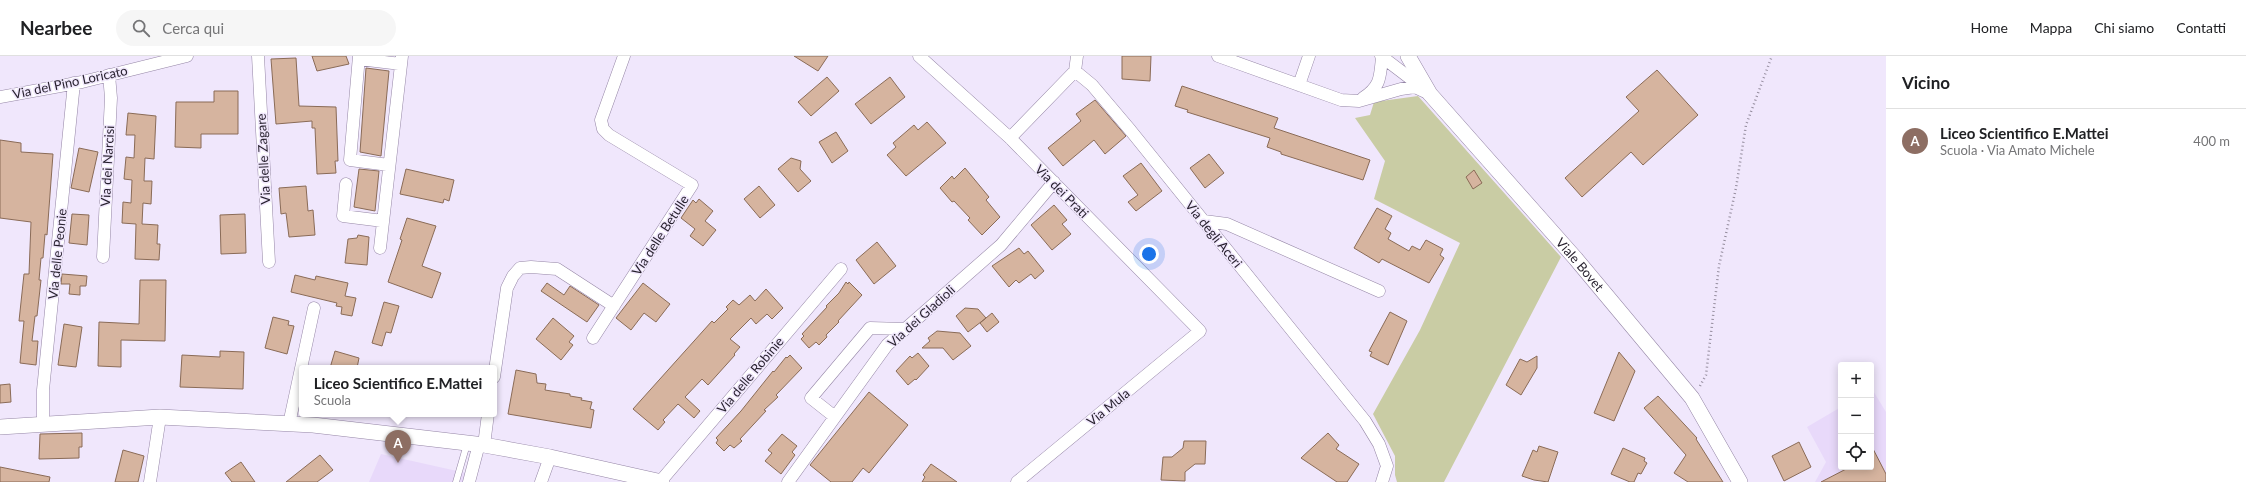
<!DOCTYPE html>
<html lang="it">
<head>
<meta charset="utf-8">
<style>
  :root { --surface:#fff; --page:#f6f6f6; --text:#202124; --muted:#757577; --line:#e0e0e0; --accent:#187fa9 }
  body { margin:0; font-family:Lato,sans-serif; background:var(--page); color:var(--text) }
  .controls { position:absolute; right:12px; bottom:12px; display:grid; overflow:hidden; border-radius:4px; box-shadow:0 2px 10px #0003 }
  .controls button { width:36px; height:36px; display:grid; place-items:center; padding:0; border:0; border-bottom:1px solid var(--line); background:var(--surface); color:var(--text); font:20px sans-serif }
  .you { position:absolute; left:1149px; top:198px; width:14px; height:14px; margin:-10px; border:3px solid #fff; border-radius:50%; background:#1a73e8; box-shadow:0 0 0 6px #1a73e833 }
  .badge { display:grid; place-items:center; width:26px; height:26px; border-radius:50%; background:var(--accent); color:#fff; font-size:13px; font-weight:700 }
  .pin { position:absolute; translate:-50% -33px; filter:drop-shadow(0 1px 2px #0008) }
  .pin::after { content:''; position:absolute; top:21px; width:14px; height:12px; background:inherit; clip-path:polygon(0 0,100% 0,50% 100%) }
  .popup { position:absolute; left:299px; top:309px; width:198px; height:52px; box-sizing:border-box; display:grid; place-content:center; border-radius:4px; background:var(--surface); filter:drop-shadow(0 1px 3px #0005); font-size:13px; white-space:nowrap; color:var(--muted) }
  .popup b { font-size:15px; color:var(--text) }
  .popup::after { content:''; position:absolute; left:50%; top:100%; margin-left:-8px; border:8px solid transparent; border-top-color:var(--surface) }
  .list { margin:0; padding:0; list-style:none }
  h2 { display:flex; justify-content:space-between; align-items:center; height:52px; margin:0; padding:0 16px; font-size:17px }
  h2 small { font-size:13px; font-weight:400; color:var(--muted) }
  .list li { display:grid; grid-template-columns:26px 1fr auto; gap:12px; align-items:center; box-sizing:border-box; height:64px; padding:0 16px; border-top:1px solid var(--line) }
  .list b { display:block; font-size:15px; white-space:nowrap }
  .list p { margin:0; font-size:13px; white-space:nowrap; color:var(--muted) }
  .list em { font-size:13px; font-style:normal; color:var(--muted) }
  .icon { flex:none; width:22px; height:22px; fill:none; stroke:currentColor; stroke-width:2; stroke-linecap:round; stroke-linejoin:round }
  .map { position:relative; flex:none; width:1886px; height:426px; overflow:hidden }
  header { display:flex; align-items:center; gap:24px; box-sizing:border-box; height:56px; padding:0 20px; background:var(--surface); border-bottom:1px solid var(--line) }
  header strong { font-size:19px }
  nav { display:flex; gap:22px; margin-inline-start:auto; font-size:14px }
  .search { width:280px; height:36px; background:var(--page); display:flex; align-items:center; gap:10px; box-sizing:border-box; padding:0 14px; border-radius:22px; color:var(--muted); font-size:15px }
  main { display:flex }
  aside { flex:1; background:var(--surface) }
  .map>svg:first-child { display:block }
  .built { fill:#e8d9fa }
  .green { fill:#c9cca4 }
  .building { fill:#d6b49f; stroke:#8a6b57 }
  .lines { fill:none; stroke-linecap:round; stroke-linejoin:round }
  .service-casing { stroke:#9586a6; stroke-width:7 }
  .minor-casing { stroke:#9586a6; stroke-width:13 }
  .tertiary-casing { stroke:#9586a6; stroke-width:16 }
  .path { stroke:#968e9f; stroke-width:2.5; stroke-dasharray:1 3; stroke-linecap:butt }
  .service { stroke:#fff; stroke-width:6 }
  .minor { stroke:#fff; stroke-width:12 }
  .tertiary { stroke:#fff; stroke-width:15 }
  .labels { text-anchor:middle; stroke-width:3; stroke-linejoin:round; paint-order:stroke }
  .street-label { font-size:13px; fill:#251f2c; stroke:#f0e7fc }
</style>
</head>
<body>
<header>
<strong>Nearbee</strong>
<div class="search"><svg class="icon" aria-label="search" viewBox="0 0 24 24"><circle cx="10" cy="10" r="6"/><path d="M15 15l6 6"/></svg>Cerca qui</div>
<nav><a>Home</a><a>Mappa</a><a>Chi siamo</a><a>Contatti</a></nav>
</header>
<main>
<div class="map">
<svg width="1886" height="426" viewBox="0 0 1886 426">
  <rect width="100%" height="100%" fill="#f0e7fc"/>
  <!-- built -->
  <path class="built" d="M1872 333 1886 356V426H1815L1826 406 1807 371 1841 351V411H1871Z
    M381 398 466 417 464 426H369Z"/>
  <!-- green -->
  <path class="green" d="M1418 40 1561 201 1444 426H1397L1395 419V400L1373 358 1420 274 1460 187 1374 143 1385 105 1355 62 1370 59 1374 46Z"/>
  <!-- building -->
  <path class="building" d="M312 0H346L349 8 317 15Z
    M794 0H828L818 15Z
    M1122 0H1151L1150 25 1122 23Z
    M296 2 299 50 336 51 338 105H335L336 117 317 118 315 72H312V65L276 68 271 3Z
    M366 12 389 15 381 100 360 96Z
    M1657 14 1698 59 1643 109 1631 96 1582 141 1565 122 1639 55 1626 41Z
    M827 21 839 35 811 60 798 46Z
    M890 21 905 41 871 68 855 48Z
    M1182 30 1278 62 1274 72 1370 104 1363 124 1281 98V96L1267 91 1270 82 1187 56 1188 54 1175 50Z
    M214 35H238V78H201V92L175 91 176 46H214Z
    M1095 44 1126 80 1105 98 1094 84 1063 110 1048 92 1081 65 1076 58Z
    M128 57 156 60 154 103 145 102 144 125H152L151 148 143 147 142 168 158 169 157 188H160L159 204 135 203 136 168 122 167 123 146 131 147 132 124 124 123 126 101 134 102 135 79H126Z
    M927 66 946 87 906 120 887 99 896 91 893 87 914 69 918 74Z
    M836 76 848 95 832 107 819 86Z
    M0 84 21 87V96L53 98 47 179 45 178 43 202H41L39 224H41L37 260H35L32 285H38L36 309 20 307 24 265H19L24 218H29L31 166 0 162Z
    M79 92 98 96 89 136 71 132Z
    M1209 98 1224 117 1205 132 1190 112Z
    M791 102 801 105 800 113 811 125 798 136 778 113Z
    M1141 107 1162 135 1136 155 1128 146 1138 139 1123 120Z
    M965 112 989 141 986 144 1000 161 982 179 968 164 970 162 954 145 952 146 940 132 952 120 954 123Z
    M359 113 379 115 375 155 354 151Z
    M406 113 454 124 449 145 444 143 443 147 400 138Z
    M1474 114 1482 127 1473 133 1466 121Z
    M306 130 308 155 313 154 315 179 289 181 286 157 281 158 279 132Z
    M759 130 775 149 760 162 744 143Z
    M699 143 713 155 705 165 716 174 703 190 690 180 695 173 681 162 693 144 696 147Z
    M1054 149 1067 164 1062 168 1071 178 1052 194 1031 169Z
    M1377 152 1392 160 1385 173 1391 177 1388 183 1409 195 1412 190 1420 194 1426 184 1443 193 1440 199 1444 202 1429 227 1382 203 1379 207 1354 192Z
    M72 158 89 159 87 189 69 187Z
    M245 158 246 197 221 198 220 159Z
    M407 162 436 170 422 210 441 217 432 242 388 226 402 184 400 183Z
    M358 179 369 181 367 209 345 207 348 183 357 182Z
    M877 186 896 210 874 228 856 204Z
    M1019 192 1024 198 1028 195 1044 215 1035 223 1031 218 1019 227 1016 224 1009 231 992 210Z
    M62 218 87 220 86 230H80V239L69 238 70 228H61Z
    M295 219 315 224 316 220 348 227 345 240 356 242 352 260 341 258 342 251 336 250 337 247 291 236Z
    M140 224H166L165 285 121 284V311L98 310 99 266 139 268Z
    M846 226 848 228 849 226 862 239 838 265 839 266 826 279 827 281 819 289 816 286 809 292 801 283 804 280 802 278 827 251 826 250 839 237Z
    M547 227 564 239 570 230 599 249 587 266 541 235Z
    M643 227 670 248 656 266 644 257 631 274 616 262Z
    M766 233 783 252 772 263 767 258 756 268 751 262 730 283 740 291 734 298 735 299 708 329 702 323 685 341 700 355 694 362 678 348 663 364 665 366 658 374 633 353 712 265 714 267 728 253 726 251 733 244 739 249 750 239 755 245Z
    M384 246 399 250 391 277 386 276 382 290 372 287Z
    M965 252 978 253 986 262 968 276 956 260Z
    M1390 256 1407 265 1388 309 1370 300 1372 296 1369 295Z
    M992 257 999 266 987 276 980 267Z
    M273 261 289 265 288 269 294 270 287 298 265 292Z
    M553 262 574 280 569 286 573 289 561 304 536 283Z
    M64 268 82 271 76 311 58 309Z
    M937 275 960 277 971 290 953 304 943 292H922L930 285 928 282Z
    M220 295 244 296 243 333 180 331 182 299 220 301Z
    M335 295 359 302 357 312H330Z
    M1619 296 1635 315 1614 365 1594 357Z
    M918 297 929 310 916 324 915 323 908 329 896 315 910 300 912 302Z
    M790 299 802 312 776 339 778 341 764 354 766 355 740 383 742 385 734 392 730 389 724 395 716 387 718 384 716 382 741 355 773 315 774 316 786 301 787 302Z
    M1537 300V312L1521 339 1506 329 1520 303 1527 306Z
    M516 314 536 318 537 327 546 328 545 334 570 338V340L582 342 581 344 592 346 590 353 594 354 591 372 508 358Z
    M10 328 11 346 0 347V329Z
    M869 336 908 369 869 417 863 412 852 426H831L810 409Z
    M1658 340 1697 382 1696 383 1723 426H1688L1674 417 1686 399 1644 352Z
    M82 377V391H79V402L39 403 40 378Z
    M1328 377 1339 389 1336 393 1359 408 1347 426H1337L1301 402Z
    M782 378 797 390 792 396 795 399 781 418 765 405 772 397 768 394Z
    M1184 385H1206L1205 408H1195L1185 416V425L1161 424 1163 401H1172L1183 392Z
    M1799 386 1811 411 1784 425 1772 400Z
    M1871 389 1886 418V426H1821L1850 411H1871Z
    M1539 390 1558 396 1548 426 1534 424 1522 420 1533 394 1537 396Z
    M1623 392 1645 402 1644 405 1647 407 1641 418 1638 417 1634 426H1630L1611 418Z
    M123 394 144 400 138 426H115Z
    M320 399 333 414 317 426H286Z
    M241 406 255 426H232L225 417Z
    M931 408 957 426H922L925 421 923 419Z
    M0 411 50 421 49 426H0Z"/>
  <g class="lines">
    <!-- service casing -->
    <g class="service-casing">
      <path id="service" d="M456 426 467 388"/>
    </g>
    <!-- minor casing -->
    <g class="minor-casing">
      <path id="minor" d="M258 0 269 206
        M359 0 350 104 389 109
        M919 0 1010 82 1200 275 1017 426
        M1218 0 1341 44 1359 45 1401 33 1415 31 1430 38
        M1381 0 1423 32
        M359 3 401 8
        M1075 15 1077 0
        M1299 29 1309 0
        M0 41 82 26 187 0
        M1363 42C1381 30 1380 21 1382 1
        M1010 82 1075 15 1092 29 1131 75 1365 365 1379 388 1387 410 1382 426
        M346 128 343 160 383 165
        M1204 165 1227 168 1379 235
        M380 192 402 0
        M103 201 111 42 109 19
        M593 282 692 129 609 79 603 73 601 64 624 0
        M494 321 507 232 513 220 520 212 531 211 557 213 614 250
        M835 361 811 342 870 272 904 273
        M43 368V334L74 27
        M289 368 314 252
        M484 389 488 358
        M150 426 160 361
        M469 426 479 388
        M541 426 550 401
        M660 426 841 213
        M788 426 887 289 1001 189 1054 126"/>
    </g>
    <!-- tertiary casing -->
    <g class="tertiary-casing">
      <g id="tertiary">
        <path id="s1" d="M1408 0 1430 38 1576 203 1692 342 1740 426"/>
        <path d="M0 371 160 361 313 369 484 389 550 401 662 426"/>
      </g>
    </g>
    <!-- path -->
    <path class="path" d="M1700 330 1706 319 1719 210 1736 132 1746 69 1772 0"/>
    <!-- service -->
    <use href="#service" class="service"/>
    <!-- minor -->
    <use href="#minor" class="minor"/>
    <!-- tertiary -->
    <use href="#tertiary" class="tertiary"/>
  </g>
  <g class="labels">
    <!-- street labels -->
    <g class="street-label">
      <text transform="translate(70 26) rotate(-12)" y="5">Via del Pino Loricato</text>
      <text transform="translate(263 103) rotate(-93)" y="5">Via delle Zagare</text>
      <text transform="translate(107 110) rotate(-87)" y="5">Via dei Narcisi</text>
      <text transform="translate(1062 135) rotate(45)" y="5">Via dei Prati</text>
      <text transform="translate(1214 178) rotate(51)" y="5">Via degli Aceri</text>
      <text transform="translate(660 179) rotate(-57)" y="5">Via delle Betulle</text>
      <text transform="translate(57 198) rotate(-84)" y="5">Via delle Peonie</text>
      <text dy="5" stroke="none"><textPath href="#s1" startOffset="271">Viale Bovet</textPath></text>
      <text transform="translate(921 260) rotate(-42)" y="5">Via dei Gladioli</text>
      <text transform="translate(750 319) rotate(-50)" y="5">Via delle Robinie</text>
      <text transform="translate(1108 351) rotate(-39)" y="5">Via Mula</text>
    </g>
  </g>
</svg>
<div class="controls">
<button>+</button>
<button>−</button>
<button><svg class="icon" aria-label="locate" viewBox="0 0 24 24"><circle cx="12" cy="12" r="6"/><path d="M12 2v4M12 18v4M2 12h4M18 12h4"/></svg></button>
</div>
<div class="you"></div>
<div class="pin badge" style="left:398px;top:407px;background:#8d6e63">A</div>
<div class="popup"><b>Liceo Scientifico E.Mattei</b>Scuola</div>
</div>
<aside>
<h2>Vicino<small></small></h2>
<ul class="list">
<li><span class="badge" style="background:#8d6e63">A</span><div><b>Liceo Scientifico E.Mattei</b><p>Scuola · Via Amato Michele</p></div><em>400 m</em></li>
</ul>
</aside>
</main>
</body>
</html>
